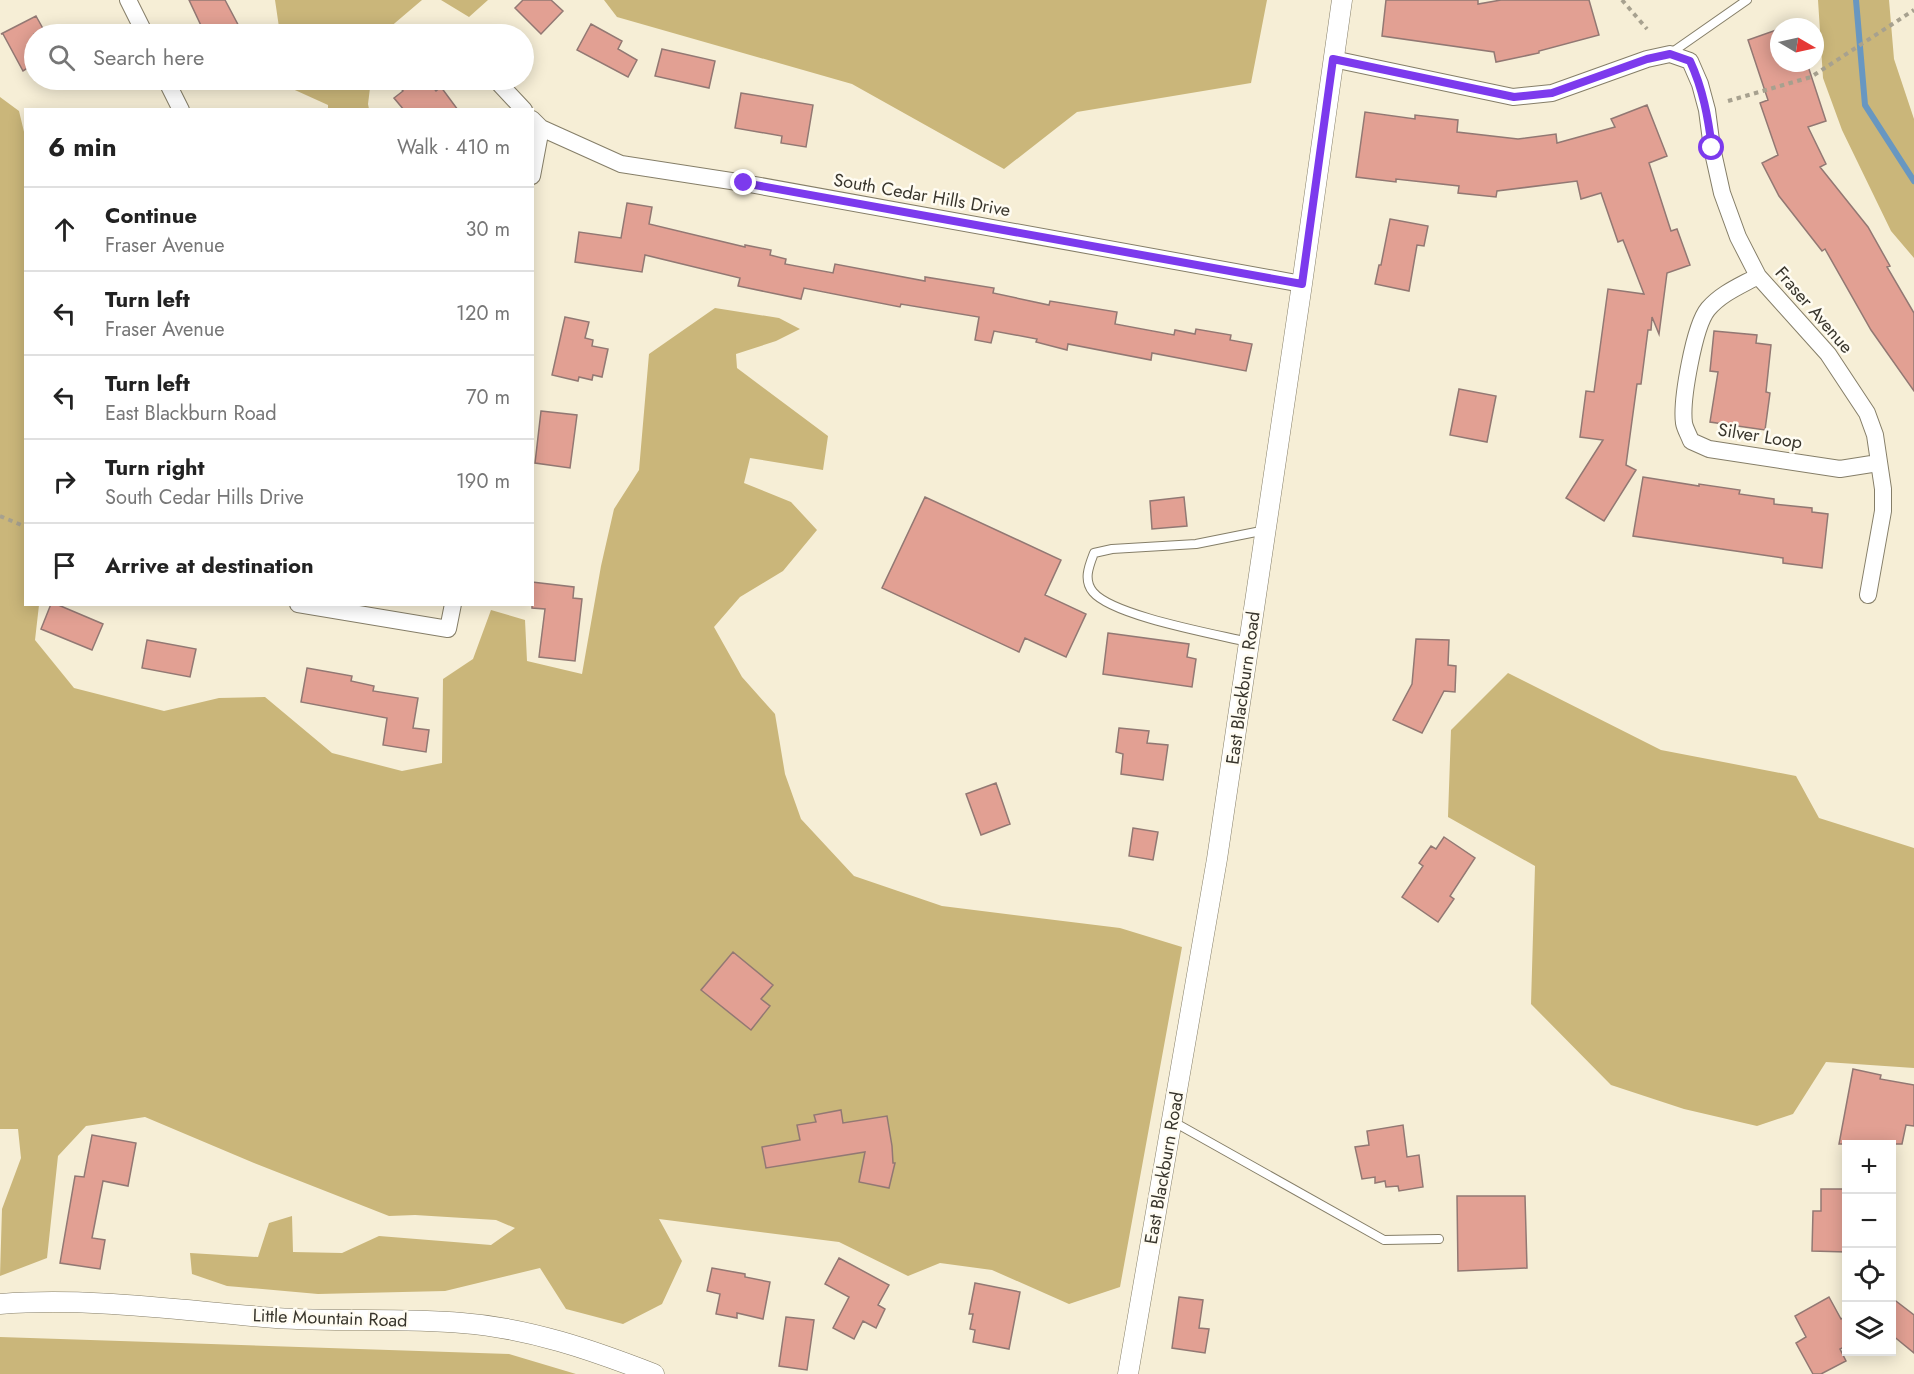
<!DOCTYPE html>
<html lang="en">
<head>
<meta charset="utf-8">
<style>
  :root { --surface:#fff; --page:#f2f2f2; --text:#222; --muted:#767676; --line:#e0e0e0 }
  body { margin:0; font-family:Jost,sans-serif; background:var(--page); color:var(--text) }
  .controls { position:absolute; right:18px; bottom:18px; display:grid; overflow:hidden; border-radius:0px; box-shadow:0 3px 15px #0003 }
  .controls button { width:54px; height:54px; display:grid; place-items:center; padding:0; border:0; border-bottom:2px solid var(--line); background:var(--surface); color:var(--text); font:30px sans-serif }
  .compass { position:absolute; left:1770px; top:18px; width:54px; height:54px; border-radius:50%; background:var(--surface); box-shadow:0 3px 15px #0003; rotate:99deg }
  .stop { position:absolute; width:18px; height:18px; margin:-14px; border:4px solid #7c3aed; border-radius:50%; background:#fff }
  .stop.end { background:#7c3aed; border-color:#fff; box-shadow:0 2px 6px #0008 }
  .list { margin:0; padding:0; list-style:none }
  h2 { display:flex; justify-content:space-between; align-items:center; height:78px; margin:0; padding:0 24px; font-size:26px }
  h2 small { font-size:20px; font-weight:400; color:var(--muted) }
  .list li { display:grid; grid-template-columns:39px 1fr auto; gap:18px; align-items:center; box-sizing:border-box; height:84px; padding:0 24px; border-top:2px solid var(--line) }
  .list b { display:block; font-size:22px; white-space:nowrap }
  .list p { margin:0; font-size:20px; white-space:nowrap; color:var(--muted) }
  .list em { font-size:20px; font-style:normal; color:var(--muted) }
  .icon { flex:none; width:33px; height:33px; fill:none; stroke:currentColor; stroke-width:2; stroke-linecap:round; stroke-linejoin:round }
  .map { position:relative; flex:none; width:1914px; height:1374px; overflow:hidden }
  .search { position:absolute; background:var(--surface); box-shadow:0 3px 15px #0003; left:24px; top:24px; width:510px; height:66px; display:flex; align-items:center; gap:15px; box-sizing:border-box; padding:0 21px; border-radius:33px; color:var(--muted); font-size:22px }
  .panel { position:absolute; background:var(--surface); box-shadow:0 3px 15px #0003; left:24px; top:108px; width:510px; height:498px; border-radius:0px }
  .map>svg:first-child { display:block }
  .forest { fill:#cab67a }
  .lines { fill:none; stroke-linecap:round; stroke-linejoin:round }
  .stream { stroke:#6897c1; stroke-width:6 }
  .building { fill:#e2a093; stroke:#927873; stroke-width:1.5 }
  .service-casing { stroke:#857e68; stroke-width:10 }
  .minor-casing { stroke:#857e68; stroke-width:18 }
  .tertiary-casing { stroke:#857e68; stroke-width:21 }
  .path { stroke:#a7a18f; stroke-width:4; stroke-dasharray:4.5 4.5; stroke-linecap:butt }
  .service { stroke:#fff; stroke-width:8 }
  .minor { stroke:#fff; stroke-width:16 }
  .tertiary { stroke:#fff; stroke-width:20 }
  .route { stroke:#7c3aed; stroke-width:8 }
  .labels { text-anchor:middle; stroke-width:5; stroke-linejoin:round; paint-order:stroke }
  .street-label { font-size:18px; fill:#38352c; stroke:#fffcf2 }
</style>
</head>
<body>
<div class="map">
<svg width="1914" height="1374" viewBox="0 0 1914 1374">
  <rect width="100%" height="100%" fill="#f6eed6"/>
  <!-- forest -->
  <path class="forest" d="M275 0H422L382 34H280Z
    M441 0H488L469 17Z
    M604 0H1267L1251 83 1077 112 1004 169 852 84 617 17Z
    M1818 0H1889L1894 59 1914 119V258L1891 231 1842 130 1823 78Z
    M286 80H371L368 104 369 109H328V105L286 86Z
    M0 97 19 111 25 136 26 604 39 605 35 640 74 688 164 711 219 698 265 697 332 753 402 771 442 763 443 679 473 659 491 610 525 620 527 661 582 674 601 566 614 509 639 470 649 354 715 308 779 318 800 329 776 341 736 354 737 368 828 436 823 470 750 458 744 483 791 502 817 530 783 571 740 597 714 627 742 677 775 714 785 774 801 819 854 876 942 906 1120 928 1182 947 1120 1287 1069 1304 992 1270 940 1263 908 1276 839 1242 659 1219 682 1261 662 1304 623 1324 566 1309 540 1268 445 1291 318 1294 227 1286 192 1274 190 1253 258 1257 269 1223 292 1216 293 1252 342 1253 379 1236 491 1245 515 1228 496 1220 415 1215 389 1216 254 1163 145 1117 86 1126 58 1156 47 1258 0 1276 2 1209 21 1158 18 1129H0Z
    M1508 673 1661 750 1796 776 1819 818 1914 848V1068L1826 1062 1793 1114 1757 1126 1684 1109 1611 1085 1531 1004 1535 866 1448 817 1451 730Z
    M0 1337 509 1354 576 1374H0Z"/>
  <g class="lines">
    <!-- stream -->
    <path class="stream" d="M1856 0 1865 105 1914 181"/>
  </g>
  <!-- building -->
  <path class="building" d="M189 0H225L243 34H205Z
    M523 0H551L563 11 541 34 515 8Z
    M1386 0H1478V4L1501 0H1589L1599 35 1539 51V53L1496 62 1494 52 1382 36Z
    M36 16 46 34H34V64L23 71 3 34H1Z
    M591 24 622 41 618 49 637 60 628 77 577 50Z
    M1779 29V63H1807L1826 121 1808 127 1826 164 1820 167 1868 227 1890 266 1887 267 1914 313V391L1871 330 1825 249 1822 251 1779 196 1762 163 1778 155 1760 103 1768 100 1748 40Z
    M662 49 715 61 709 88 655 76Z
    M394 80H427L436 91 441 87 458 110H404L394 98 403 91Z
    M741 93 813 105 806 147 781 143 782 136 735 128Z
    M1647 105 1667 156 1649 163 1671 231 1677 229 1690 265 1667 273 1659 334 1652 317 1651 330H1648L1641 384H1637L1626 465 1636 470 1604 521 1566 498 1603 440 1580 437 1586 391 1594 392 1608 289 1644 294 1623 240 1618 242 1601 193 1581 199 1577 181 1497 191 1496 197 1458 193 1459 186 1396 179V182L1356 177 1365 112 1415 119V115L1458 120 1457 132 1518 139 1556 134 1557 143 1615 127 1611 119Z
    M627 203 652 207 649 224 745 247V245L771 250 770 255 786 259 785 264 833 273 835 264 925 281V277L994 288 993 293 1049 305 1050 301 1117 312 1115 324 1174 335 1175 330 1195 334 1196 329 1231 335 1230 340 1252 344 1246 371 1152 353 1151 360 1068 344 1067 350 1036 342 1037 339 994 331 991 343 975 340 979 317 901 304 900 307 804 288 801 299 738 286 740 278 645 255 642 272 575 262 579 232 621 238Z
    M1390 219 1428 226 1424 246 1417 245 1409 291 1375 284 1379 265H1381Z
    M565 317 589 322 585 338 593 340 592 346 608 349 602 377 593 375 592 380 579 377 578 381 552 375Z
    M1714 331 1757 335 1756 343 1771 345 1766 392 1770 393 1765 430 1710 422 1718 372 1710 371Z
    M1459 389 1496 396 1487 442 1450 435Z
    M541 411 577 415 570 468 535 463Z
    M1643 477 1699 486V484L1740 490 1739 494 1774 499V504L1812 508V512L1828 514 1822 568 1783 563V558L1633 536Z
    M925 497 1061 560 1045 595 1086 614 1066 657 1025 638 1019 652 882 588Z
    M1184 497 1187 526 1152 529 1150 501Z
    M532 582 574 587 573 598 582 599 575 661 539 657 545 609 532 608Z
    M51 604H56L103 624 92 650 41 629Z
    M1108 633 1189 644 1187 657 1196 659 1192 687 1103 674Z
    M1416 639 1449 640 1448 665 1456 666 1455 692 1444 691 1422 733 1393 720 1412 684Z
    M147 640 196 649 190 677 142 668Z
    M307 668 352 676 351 681 374 686 373 691 418 698 413 728 429 730 426 752 383 745 387 718 301 702Z
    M1119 728 1149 731 1147 743 1168 745 1163 780 1121 774 1123 754 1116 752Z
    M996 783 1010 824 981 835 966 794Z
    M1133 828 1158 832 1153 860 1129 856Z
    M1444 837 1475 858 1450 896 1454 899 1438 922 1402 897 1423 866 1419 863 1431 846 1436 849Z
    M733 952 773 985 761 999 770 1006 751 1030 701 990Z
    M1853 1069 1881 1075 1880 1079 1914 1085V1126L1906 1125 1902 1144H1839Z
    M841 1110 843 1123 887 1116 892 1146 893 1163H895L889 1188 859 1182 865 1152 766 1168 762 1147 800 1140 797 1125 816 1122 814 1115Z
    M1403 1125 1407 1157 1419 1155 1423 1187 1399 1191 1398 1186 1386 1187 1385 1181 1375 1183V1177L1362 1179 1355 1147 1369 1145 1367 1131Z
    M92 1135 136 1143 128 1186 103 1181 92 1238 105 1240 100 1269 60 1263 75 1176 84 1177Z
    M1821 1189H1846V1252L1812 1251 1813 1211H1821Z
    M1457 1196H1525L1527 1268 1458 1271Z
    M839 1258 889 1285 878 1305 885 1309 876 1328 863 1321 854 1339 833 1328 849 1297 825 1284Z
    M712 1268 745 1274V1277L770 1282 763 1319 737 1313V1318L716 1314 720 1294 707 1291Z
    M975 1283 1020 1292 1009 1349 973 1342 975 1330 970 1329 973 1314H969Z
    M1179 1297 1203 1300 1199 1328 1209 1329 1205 1353 1172 1348Z
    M1829 1297 1841 1319 1846 1316V1346L1840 1349 1846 1361 1821 1374H1813L1796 1343 1806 1337 1795 1316Z
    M1892 1298 1914 1315V1353L1892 1335Z
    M786 1317 814 1320 807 1370 779 1366Z"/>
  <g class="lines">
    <!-- service casing -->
    <g class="service-casing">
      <path id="service" d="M1671 53 1747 0
        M1248 642C1215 634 1113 616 1093 592 1083 580 1089 566 1094 553L1112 549 1196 544 1266 530
        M1172 1121 1384 1240 1439 1239"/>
    </g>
    <!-- minor casing -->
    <g class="minor-casing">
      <path id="minor" d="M128 0 145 34
        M1333 59 1513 97 1552 93 1647 59 1670 54 1690 61 1700 84 1707 110 1712 148 1722 193 1738 237 1758 276 1828 354 1867 413 1875 435 1883 489V511L1868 595
        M166 80 181 110
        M496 80 524 110
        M532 119 541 128 621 164 744 183 1302 284
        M532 176 541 128
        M1758 276C1740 286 1722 293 1708 309 1694 326 1681 401 1684 423 1685 429 1689 435 1691 441L1709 449 1840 469 1878 463
        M298 604 448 629 453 604"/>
    </g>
    <!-- tertiary casing -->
    <g class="tertiary-casing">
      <path id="tertiary" d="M0 1304C92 1297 184 1311 276 1318 338 1322 400 1318 462 1323 529 1328 592 1350 654 1374
        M1128 1374 1217 859 1302 284 1342 0"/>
    </g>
    <!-- path -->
    <path class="path" d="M1622 0 1647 29
      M1728 101 1811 77 1914 10
      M0 516 26 527"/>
    <!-- service -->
    <use href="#service" class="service"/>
    <!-- minor -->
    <use href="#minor" class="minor"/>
    <!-- tertiary -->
    <use href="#tertiary" class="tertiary"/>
  </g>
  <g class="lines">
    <!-- route -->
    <path class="route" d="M744 183 1302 284 1333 59 1514 97 1552 93 1647 59 1670 54 1690 61C1703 89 1708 117 1712 148"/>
  </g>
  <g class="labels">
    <!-- street labels -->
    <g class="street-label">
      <text transform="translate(922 195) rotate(10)" y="6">South Cedar Hills Drive</text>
      <text transform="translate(1814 310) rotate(49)" y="6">Fraser Avenue</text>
      <text transform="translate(1760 436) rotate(9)" y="6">Silver Loop</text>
      <text transform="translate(1243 688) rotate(-82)" y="6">East Blackburn Road</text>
      <text transform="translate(1164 1168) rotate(-80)" y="6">East Blackburn Road</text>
      <text transform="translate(330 1318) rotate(2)" y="6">Little Mountain Road</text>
    </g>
  </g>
</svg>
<div class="controls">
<button>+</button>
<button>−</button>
<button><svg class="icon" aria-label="locate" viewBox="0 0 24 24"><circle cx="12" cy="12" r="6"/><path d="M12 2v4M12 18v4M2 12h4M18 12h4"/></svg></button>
<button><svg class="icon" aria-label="layers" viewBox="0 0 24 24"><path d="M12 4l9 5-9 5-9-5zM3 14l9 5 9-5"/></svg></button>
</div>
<svg class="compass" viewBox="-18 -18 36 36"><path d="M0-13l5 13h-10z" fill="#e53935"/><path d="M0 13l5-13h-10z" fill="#767676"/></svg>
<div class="stop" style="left:1712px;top:148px"></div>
<div class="stop end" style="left:744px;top:183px"></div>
<div class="search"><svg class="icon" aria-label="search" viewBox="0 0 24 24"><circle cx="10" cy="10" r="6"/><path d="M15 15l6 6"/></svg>Search here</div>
<section class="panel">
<h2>6 min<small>Walk · 410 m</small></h2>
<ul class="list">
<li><svg class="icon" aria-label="ahead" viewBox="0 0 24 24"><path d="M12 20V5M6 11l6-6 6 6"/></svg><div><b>Continue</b><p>Fraser Avenue</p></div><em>30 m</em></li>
<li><svg class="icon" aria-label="left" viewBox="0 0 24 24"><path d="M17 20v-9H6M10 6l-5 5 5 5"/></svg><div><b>Turn left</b><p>Fraser Avenue</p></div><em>120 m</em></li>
<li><svg class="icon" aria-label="left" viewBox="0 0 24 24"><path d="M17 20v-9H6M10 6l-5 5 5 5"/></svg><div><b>Turn left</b><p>East Blackburn Road</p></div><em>70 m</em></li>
<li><svg class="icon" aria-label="right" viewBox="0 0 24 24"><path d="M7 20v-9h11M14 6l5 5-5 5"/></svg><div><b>Turn right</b><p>South Cedar Hills Drive</p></div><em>190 m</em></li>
<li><svg class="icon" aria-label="arrive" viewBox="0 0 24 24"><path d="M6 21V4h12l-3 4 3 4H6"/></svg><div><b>Arrive at destination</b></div></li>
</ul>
</section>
</div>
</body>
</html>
